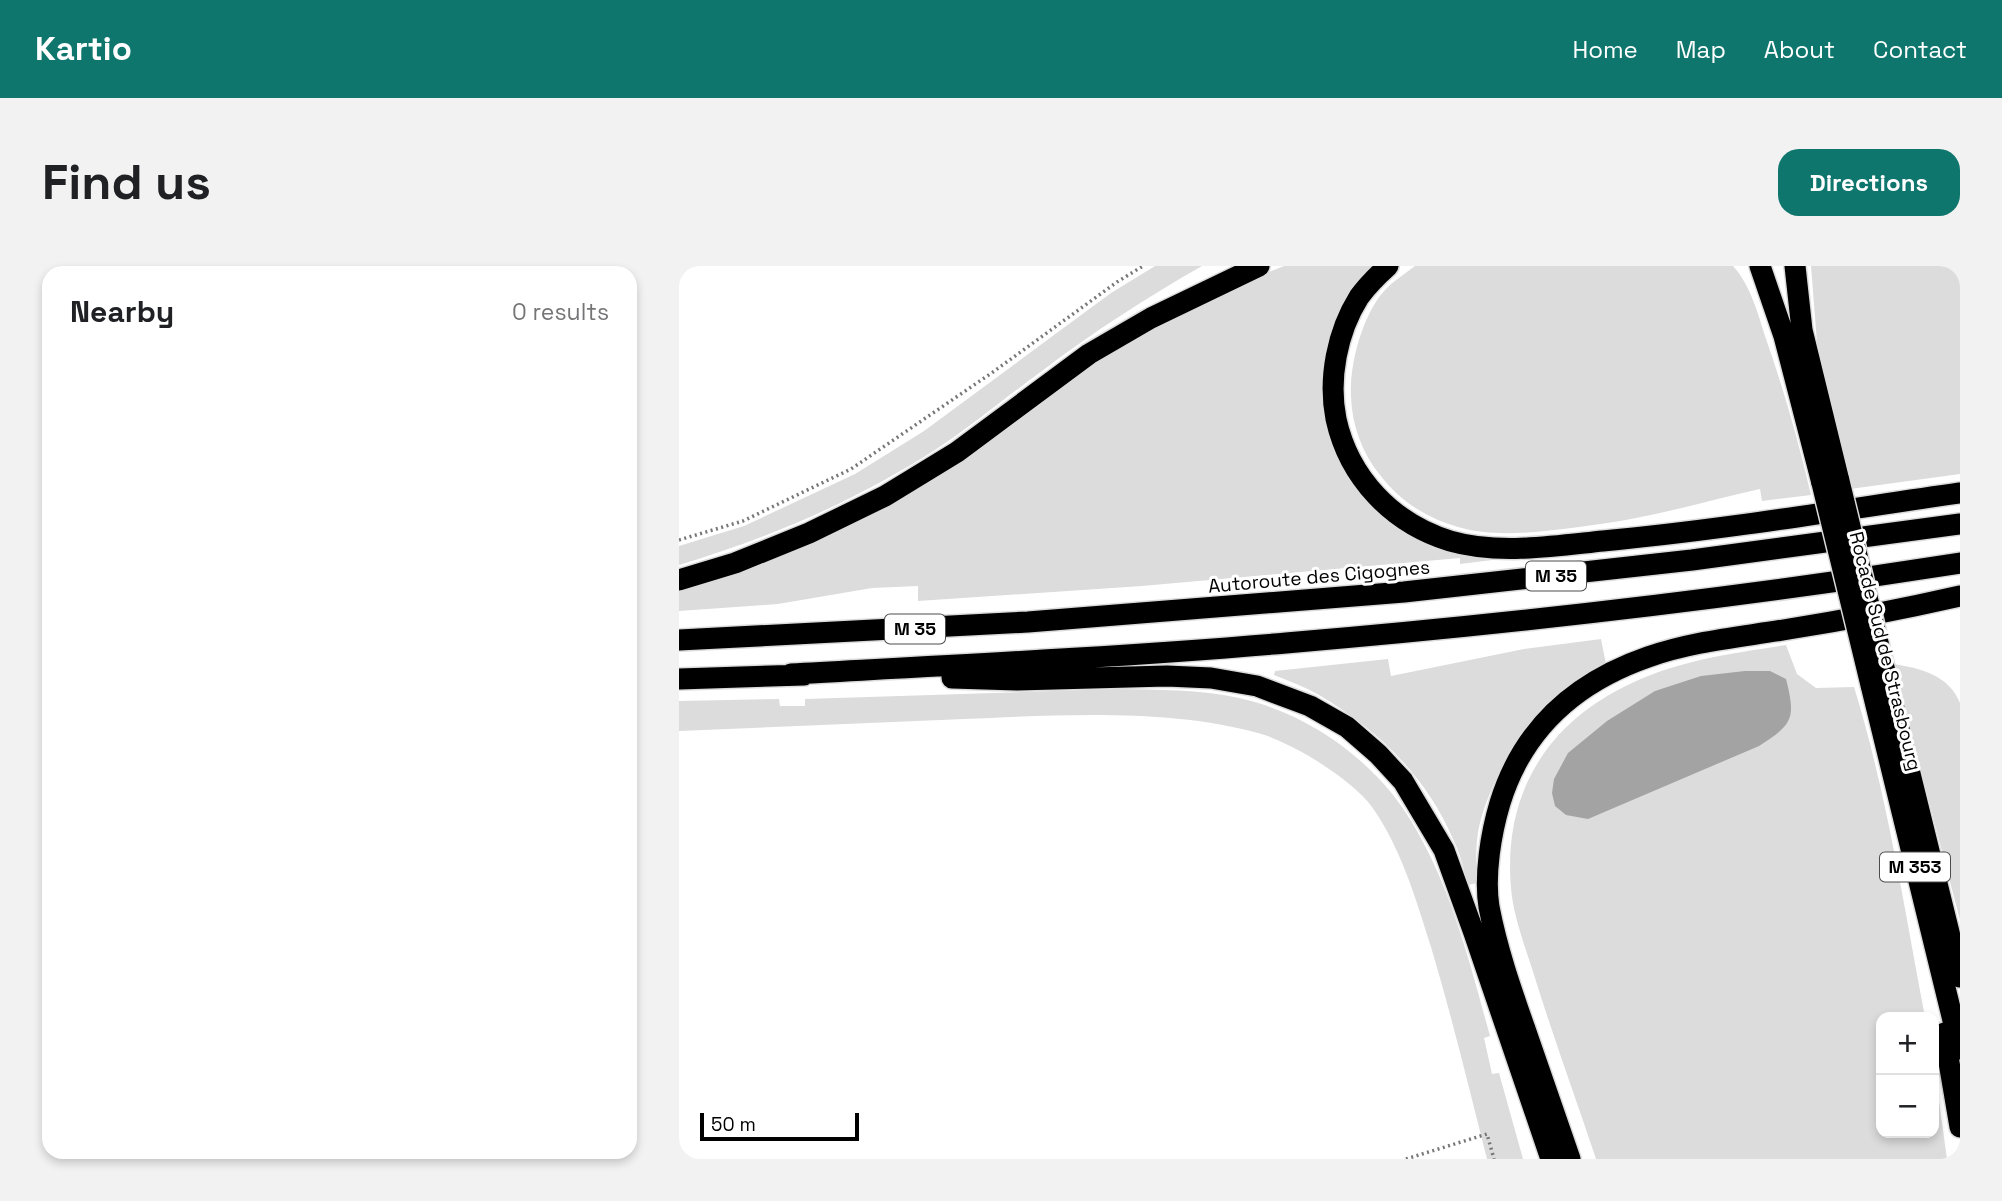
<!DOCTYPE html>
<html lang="en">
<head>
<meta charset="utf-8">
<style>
  :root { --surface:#fff; --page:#f2f2f2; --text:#202124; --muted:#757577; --line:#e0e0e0; --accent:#0f766e }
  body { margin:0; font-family:"Space Grotesk",sans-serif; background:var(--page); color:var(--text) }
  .controls { position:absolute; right:21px; bottom:21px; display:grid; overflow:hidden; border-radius:14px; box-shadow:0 4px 10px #0003 }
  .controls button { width:63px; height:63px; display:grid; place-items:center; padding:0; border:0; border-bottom:2px solid var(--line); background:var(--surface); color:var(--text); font:35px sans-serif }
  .scale { position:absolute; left:21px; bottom:18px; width:159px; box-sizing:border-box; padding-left:7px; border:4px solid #000; border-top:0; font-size:19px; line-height:24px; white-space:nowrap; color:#000; -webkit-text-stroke:5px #fff; paint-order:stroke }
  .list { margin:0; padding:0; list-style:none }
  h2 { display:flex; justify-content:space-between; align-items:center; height:91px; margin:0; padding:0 28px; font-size:30px }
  h2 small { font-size:23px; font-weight:400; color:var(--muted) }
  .map { position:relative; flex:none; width:1281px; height:893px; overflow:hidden; border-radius:21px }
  header { display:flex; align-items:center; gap:42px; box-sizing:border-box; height:98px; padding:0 35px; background:var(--accent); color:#fff }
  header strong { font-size:33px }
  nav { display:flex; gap:38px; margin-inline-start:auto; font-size:24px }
  .intro { display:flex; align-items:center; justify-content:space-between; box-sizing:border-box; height:168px; padding:0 42px }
  h1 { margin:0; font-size:49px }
  .button { padding:18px 32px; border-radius:21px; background:var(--accent); color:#fff; font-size:24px; font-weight:700 }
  main { display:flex; gap:42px; padding:0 42px }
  aside { flex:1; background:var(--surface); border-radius:21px; box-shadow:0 4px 10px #0003 }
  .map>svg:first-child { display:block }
  .green { fill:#dcdcdc }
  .water { fill:#a3a3a3 }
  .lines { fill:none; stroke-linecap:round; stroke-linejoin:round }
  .highway-casing { stroke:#dbdbdb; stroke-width:24 }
  .path { stroke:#777; stroke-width:3.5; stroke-dasharray:2 3.5; stroke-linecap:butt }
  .highway { stroke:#000; stroke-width:21 }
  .highway-bridge-casing { stroke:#dbdbdb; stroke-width:24; stroke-linecap:butt }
  .highway-bridge { stroke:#000; stroke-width:21 }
  .labels { text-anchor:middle; stroke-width:6; stroke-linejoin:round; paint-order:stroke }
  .shield { fill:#fff; stroke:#4c4c4c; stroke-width:2 }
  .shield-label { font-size:18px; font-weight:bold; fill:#000 }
  .street-label { font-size:19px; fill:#000; stroke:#fff }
</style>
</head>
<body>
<header>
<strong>Kartio</strong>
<nav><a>Home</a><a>Map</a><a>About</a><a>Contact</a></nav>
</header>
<div class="intro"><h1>Find us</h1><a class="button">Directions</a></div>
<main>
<aside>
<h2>Nearby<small>0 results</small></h2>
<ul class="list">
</ul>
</aside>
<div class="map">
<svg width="1281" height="893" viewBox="0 0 1281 893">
  <rect width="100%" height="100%" fill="#fff"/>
  <!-- green -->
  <path class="green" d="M476 0H523C467 32 414 66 363 105 327 131 293 160 256 184 174 236 93 271 0 299V280L65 260 176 208 245 165 432 27Z
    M605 0H693C643 45 630 133 659 193 676 229 710 261 746 278 771 290 802 290 830 292L781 298V292L463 320 239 335V320L193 322 99 338 0 345V323L205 241 266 205 390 114 448 76 561 17Z
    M736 0H1054C1072 20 1079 48 1087 73 1105 124 1120 177 1132 229L1083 235 1081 223C1040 232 999 244 957 252 938 256 919 258 900 261 860 266 817 272 779 261 747 252 721 235 701 209 683 187 673 159 672 131 670 97 685 42 711 19 719 12 728 6 736 0Z
    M1132 0H1281V208L1171 223 1138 77Z
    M922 373 927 398C913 406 898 414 886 424 847 456 816 504 802 553 796 573 797 596 798 617L789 619C785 604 781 587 774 573 747 510 698 463 640 429 626 421 610 415 595 409L596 405 709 393 712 410 845 383Z
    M1107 379 1118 408 1137 422 1175 421C1208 528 1225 641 1246 751H1202V867H1255V799L1268 893H917C897 833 875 773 856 712 848 686 837 658 833 631 821 534 864 458 953 417 1001 394 1055 387 1107 379Z
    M1214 398C1241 402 1270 409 1281 437V654Z
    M438 423C479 424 520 423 560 432 633 448 702 499 738 565 774 628 792 701 811 770L805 772 813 808 820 807 844 893H808C790 822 773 751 752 681 737 633 722 582 693 541 673 513 612 476 579 467 489 442 378 449 285 453 190 457 95 461 0 465V435L100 433 101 440H126V433Z"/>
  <!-- water -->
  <path class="water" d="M1066 405H1091L1107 413C1117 453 1114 458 1080 480L909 553 887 549 876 540 873 527 875 513 889 487 928 455 976 425 1022 410Z"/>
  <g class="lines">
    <!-- highway casing -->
    <g class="highway-casing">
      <path id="highway" d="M709 0C699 9 688 20 680 31 658 66 649 113 657 153 670 212 713 257 771 275 819 289 875 280 924 275 1043 264 1162 244 1281 227
        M1081 0 1105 70 1143 217
        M1116 0 1123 64 1160 215
        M0 314 56 297 130 267 206 230 278 186 410 88 472 52 580 0
        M0 374 349 356 725 326 1013 294 1281 258
        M112 408C277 399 442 391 607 377 832 358 1058 332 1281 297
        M273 412 338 414 488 410 532 412 578 420 631 440 668 461 699 488 724 515 765 584 795 667 872 893
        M0 413 125 409
        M1209 418 1281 711
        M1192 419 1281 783
        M1265 767 1281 861
        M891 893C876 849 861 806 846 763 832 723 818 683 810 641 805 609 812 567 821 537 844 462 897 416 969 391 1014 375 1063 371 1110 363 1167 354 1224 343 1281 330"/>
    </g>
    <!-- path -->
    <path class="path" d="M0 274 64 255 172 203 314 106 438 16 464 0
      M727 893 808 868 815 893"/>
    <!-- highway -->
    <use href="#highway" class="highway"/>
    <!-- highway-bridge casing -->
    <g class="highway-bridge-casing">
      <path id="highway-bridge" d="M1160 215 1209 418
        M1143 217 1192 419"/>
    </g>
    <!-- highway-bridge -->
    <use href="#highway-bridge" class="highway-bridge"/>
  </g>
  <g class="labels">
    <!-- shield labels -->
    <g class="shield">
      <rect x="847" y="295.5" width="60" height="29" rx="5"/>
      <rect x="206" y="348.5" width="60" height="29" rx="5"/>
      <rect x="1201" y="586.5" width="70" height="29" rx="5"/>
    </g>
    <g class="shield-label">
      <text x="877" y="316">M 35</text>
      <text x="236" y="369">M 35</text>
      <text x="1236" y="607">M 353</text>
    </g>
    <!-- street labels -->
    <g class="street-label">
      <text transform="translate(640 310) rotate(-5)" y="7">Autoroute des Cigognes</text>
      <text transform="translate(1207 385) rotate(76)" y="7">Rocade Sud de Strasbourg</text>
    </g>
  </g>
</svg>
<div class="controls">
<button>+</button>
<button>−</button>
</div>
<div class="scale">50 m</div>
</div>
</main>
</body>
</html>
